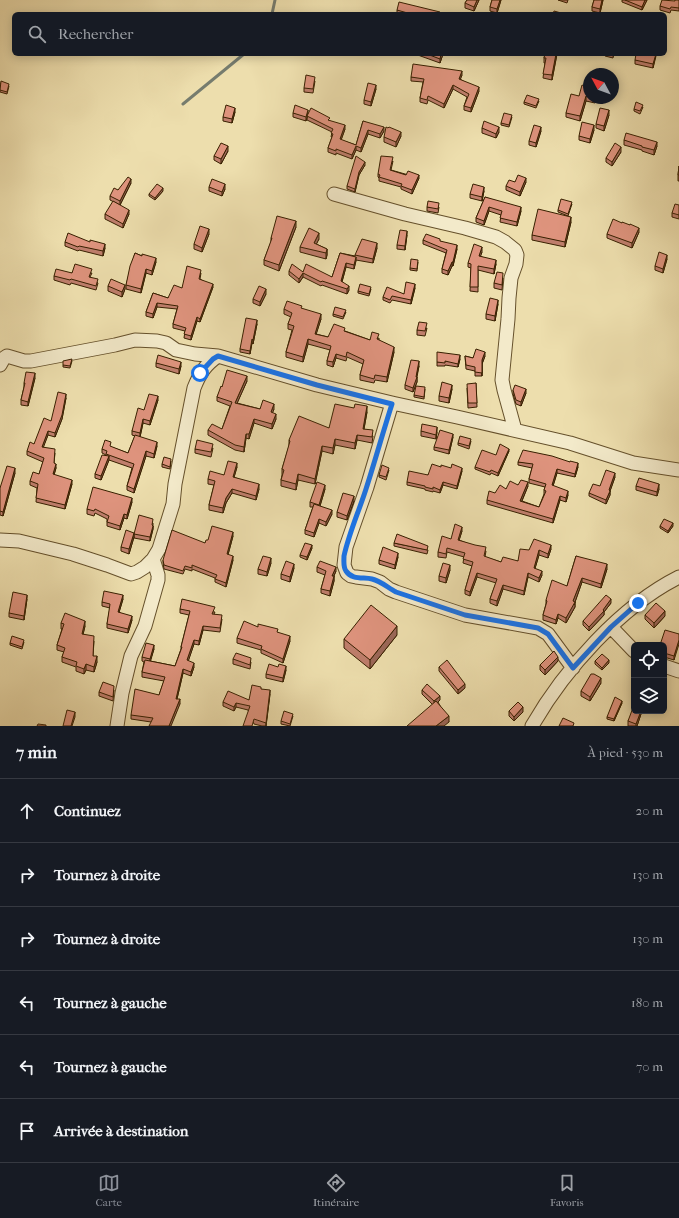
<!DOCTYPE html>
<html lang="fr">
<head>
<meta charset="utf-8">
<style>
  :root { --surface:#171b24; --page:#242831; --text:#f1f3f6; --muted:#9ea1a6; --line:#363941; --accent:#8c9099 }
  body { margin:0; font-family:"IM FELL French Canon",serif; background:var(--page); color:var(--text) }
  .controls { position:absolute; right:12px; bottom:12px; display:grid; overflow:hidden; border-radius:6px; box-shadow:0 2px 10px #0003 }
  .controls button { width:36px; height:36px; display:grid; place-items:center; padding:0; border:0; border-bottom:1px solid var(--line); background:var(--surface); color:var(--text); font:20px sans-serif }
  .compass { position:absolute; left:583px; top:68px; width:36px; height:36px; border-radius:50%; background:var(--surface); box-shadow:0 2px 10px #0003; rotate:311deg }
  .stop { position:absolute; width:12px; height:12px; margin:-9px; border:3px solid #1a73e8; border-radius:50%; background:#fff }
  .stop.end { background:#1a73e8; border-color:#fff; box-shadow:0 1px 4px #0008 }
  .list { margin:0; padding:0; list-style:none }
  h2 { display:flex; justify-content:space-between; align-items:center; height:52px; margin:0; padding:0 16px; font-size:17px }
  h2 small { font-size:13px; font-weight:400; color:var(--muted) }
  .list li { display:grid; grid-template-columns:26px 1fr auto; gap:12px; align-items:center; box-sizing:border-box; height:64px; padding:0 16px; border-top:1px solid var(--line) }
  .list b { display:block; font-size:15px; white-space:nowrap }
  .list em { font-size:13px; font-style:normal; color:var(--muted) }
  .icon { flex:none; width:22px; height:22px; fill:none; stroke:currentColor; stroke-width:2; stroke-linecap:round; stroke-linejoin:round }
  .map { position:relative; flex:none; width:679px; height:726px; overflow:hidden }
  .search { position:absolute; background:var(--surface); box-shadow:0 2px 10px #0003; left:12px; right:12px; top:12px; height:44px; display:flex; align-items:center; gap:10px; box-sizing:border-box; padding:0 14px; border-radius:6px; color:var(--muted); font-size:15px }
  .sheet { height:436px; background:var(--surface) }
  nav { display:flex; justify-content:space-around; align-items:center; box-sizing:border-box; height:56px; border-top:1px solid var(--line); background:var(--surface); font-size:11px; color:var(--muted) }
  nav a { display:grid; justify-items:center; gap:2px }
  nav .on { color:var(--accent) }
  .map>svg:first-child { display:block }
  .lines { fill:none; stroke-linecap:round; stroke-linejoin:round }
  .stream { stroke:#767c6e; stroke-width:3 }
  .minor-casing { stroke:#65502b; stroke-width:15 }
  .minor { stroke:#f3eaca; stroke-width:13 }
  .wall { fill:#bf7e6c; stroke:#382000 }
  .shaded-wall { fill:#9b6758; stroke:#382000 }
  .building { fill:#de937d; stroke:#382000 }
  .route { stroke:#1a73e8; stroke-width:5 }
</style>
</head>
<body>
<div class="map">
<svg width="679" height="726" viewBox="0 0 679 726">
  <rect width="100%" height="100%" fill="#eddead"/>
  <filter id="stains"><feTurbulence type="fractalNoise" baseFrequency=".005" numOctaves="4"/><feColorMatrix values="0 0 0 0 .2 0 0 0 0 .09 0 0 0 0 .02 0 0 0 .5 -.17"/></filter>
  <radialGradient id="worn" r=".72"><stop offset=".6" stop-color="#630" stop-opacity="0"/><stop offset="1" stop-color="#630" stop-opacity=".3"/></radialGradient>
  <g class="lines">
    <!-- stream -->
    <path class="stream" d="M272 14 275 0
      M183 104 244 54"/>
    <!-- minor casing -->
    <g class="minor-casing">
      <path id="minor" d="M334 194 405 214 465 228 496 237 505 242 515 250 517 255 516 264 511 278 509 298 508 319 502 380 504 390 515 430
        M0 365 4 358 7 356 24 361H31L115 345 135 340 157 341 166 343 176 350 195 354 218 356
        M392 403 367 487 346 547 344 565 347 573 351 576 356 577 372 579 380 582 389 589 396 592 465 615 538 628 548 634 573 668
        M0 540 19 541 73 554 107 565 131 574 137 572 145 567 153 559 159 549 173 504 175 484 194 388C200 373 205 365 218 356L317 385 392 403 457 417 570 443 633 463 679 470
        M611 627 634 651
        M664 666 679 671
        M117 726 122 693 131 656 145 626 158 580V575L153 559
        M532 726C564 670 621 606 679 577"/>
    </g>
    <!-- minor -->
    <use href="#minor" class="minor"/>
  </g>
  <!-- wall -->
  <path class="wall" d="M467 0H479L474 11 465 8V3Z
    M492 0H501L497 13 490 11V7Z
    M558 0H568L567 3Z
    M594 0H603L600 13 592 11V7Z
    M622 0H647L642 10 622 2Z
    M679 0V11L671 10 670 13 660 10V6L675 1Z
    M397 10 440 14H397Z
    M415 54H443L440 63Z
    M545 54H557L552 80 543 78 545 63H544V58Z
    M605 54H614L613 58 605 56Z
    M656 54 653 68 635 64V60Z
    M462 75 460 79 479 91 471 112 464 110V106L467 97 453 89 444 108 428 100 427 104 420 102V98L423 82 411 81V77Z
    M315 81 313 93 304 92V88Z
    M0 83 9 86 7 94 0 92Z
    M589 88V98H596L595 103 586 101 580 121 566 117V113L579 96Z
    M376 89 371 106 364 104V100Z
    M539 101 536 108 524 104V102Z
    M643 107 640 114 634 111V109Z
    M235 112 232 123 223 121V117Z
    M293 113 308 114 330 121 345 129 341 140 356 145 363 121 384 131 380 138 368 134 361 152 356 150 352 159 336 153V155L328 152V148L332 137H331L332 132 307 120V117L306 121 293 117Z
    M609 115 604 131 596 128V124Z
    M512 117 509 127 501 125V123Z
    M482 128 499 132 496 138 482 133Z
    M594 130 590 143 579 140V136Z
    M541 131 536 147 529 145V141Z
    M401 136 396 147 384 142V137Z
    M624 140 657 146 654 155 642 151V150L624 145Z
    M228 151 221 164 214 160V156Z
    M621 152 612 166 606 162V158Z
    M393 161 391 170 419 178 412 194 401 189V187L379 181V178L378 177V174Z
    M365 165 359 175 355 192 347 189V186Z
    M679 166V181H678V175Z
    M515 182H526L520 196 506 190V186Z
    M131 183 120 205 110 200V196L118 190Z
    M209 187 225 189 222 196 209 191Z
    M163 191 155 200 149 196V194Z
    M484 191 482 201 470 198V194Z
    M485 197 521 211 517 226 500 222 501 215 489 211 484 225 476 222V218Z
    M572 204 568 216 558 212V210Z
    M679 205V219L672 217V213Z
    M427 207H439L438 213 427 211Z
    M105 214H129L123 228 105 219Z
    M571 222 565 247 532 240V235Z
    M622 223 639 232 632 248 607 238V234Z
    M296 227 279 271 264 265V260L271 242V238Z
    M209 234 202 252 194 249V244Z
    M407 235 405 250 397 249V245Z
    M319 239 316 244 327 249V255L326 259 300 252V247Z
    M423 240 440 241 457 249 453 266H452L448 275 442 273V269L446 253 423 244Z
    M65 242 105 248 103 256 79 250 78 251 65 246Z
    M377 248 373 263 356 260 354 269 346 267 342 282 349 290 347 294 322 285 321 286 303 277 299 283 289 275V271L303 272 332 277 340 253 355 256V255Z
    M482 252 480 256 496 264 494 274 478 270V292L470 291 471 268 468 267V263Z
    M135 253 156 262 152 275 146 273 141 293 126 289V285Z
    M667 259 663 273 655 270V266Z
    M418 262 417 271 410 270V268Z
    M72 273H92L90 277 98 283 96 290 71 283 70 285 54 280V276Z
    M201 273 200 279 213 287 200 322 197 321 191 340 184 338 185 331 173 328V324L177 309 157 307 153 318 146 316V312L153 293 168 298 182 288Z
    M503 278 502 290 494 288V283Z
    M108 286 125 289 122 297 108 291Z
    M415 288 411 304 392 300 390 303 383 300V297L404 294Z
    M371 289 369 296 358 293V291Z
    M266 294 260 306 253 303V299Z
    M498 304 495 321 486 319V314Z
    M284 309H302L321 319 316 334 328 337 345 331 370 340 379 338V340L394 352 387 382 375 380 374 383 360 380V375L363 364 347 357 346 361 336 358 333 367 327 365V361L330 350 308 344 303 362 286 357V352L292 330 288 329V324L291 317 284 314Z
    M346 312 343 319 333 316V314Z
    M257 324 253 344 252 343 250 354 240 352V349Z
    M427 328 425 336 417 335V330Z
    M465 356 473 358 485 356 482 364V376H475V371L466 369Z
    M460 359 458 367 445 365V366H437V362Z
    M72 361 70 368 63 367V365Z
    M156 363 181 366 179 374 156 367Z
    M419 366 417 377V382L413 392 405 389V385Z
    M35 378 28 406 21 405V400L24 387V383Z
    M247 381 237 403 260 409H274L272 413 276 419 272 429 254 423 249 439 246 438 244 452 235 450 208 435V430L222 429 230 406 217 401V397L222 387Z
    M476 383 477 407 468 408 467 388Z
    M425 389 424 399 414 397V395Z
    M452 389 449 403 439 401V396Z
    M513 390 526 393 521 406 516 404 513 394Z
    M66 398 62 419 55 437 48 435 43 447 55 453 54 463 56 468 54 475 72 484 65 509 36 502 37 488 30 485V481L39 474 43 462 27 455V451L34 444 51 421Z
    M158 400 150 425 143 423 140 437 157 446 154 458 146 456 134 493 127 490V486L132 468 109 460 101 480 95 478V474L106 455 102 453V449L111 447 128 453 135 436 132 435V431L144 410Z
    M367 412 364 429 373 436 372 443 357 440 355 449 335 445 333 454 322 451 315 484 298 480 296 490 281 486V480L282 475V469L289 446V440L329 428Z
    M421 431 437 432 436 439 421 436Z
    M453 437 449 454 434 450V447Z
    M471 441 469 449 458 445V443Z
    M213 448 211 457 195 453V449Z
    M509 451 498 476 491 473 490 475 475 469V467Z
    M171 461 170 469 162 467V464Z
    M518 462 578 467 575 477 557 473 553 486 568 495 566 502 560 500 553 523 487 504V500L495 493 518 485 528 486 522 501 539 507 544 494V490L545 487 529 483V479L532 468 518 465Z
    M237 467 234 477 259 489 256 500 232 493 226 503 223 513 209 510V505L214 485 208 484V479L224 475Z
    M441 467 462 471 457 489 443 485 440 493 433 491V492L425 490V489L407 485V482L428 475Z
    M389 470 386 480 379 477V475Z
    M15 473 3 516 0 515V488Z
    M615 477 610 491V495L606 504 589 496V493Z
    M636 486 659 489 657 496 636 490Z
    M325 489 320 506 332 514 326 526 319 523 314 537 305 534V530L313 507H310V502Z
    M354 501 347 520 337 517V512Z
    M132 502 127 519 124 518 120 530 107 526V519L95 513 94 516 87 514V509Z
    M153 523V529L150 541 134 538V534Z
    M660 526H673L668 533 660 528Z
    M462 531 459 540 486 551 485 557 501 562 518 561 529 550 551 549 548 558 539 555 535 568 542 575 539 582 528 577 524 595 503 589 497 606 490 603V599L496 583 477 577 470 596 465 594V590L472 566 463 563 464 557 447 552 446 558 438 557V552L451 539Z
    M233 536 228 555 233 560 226 587 215 582V578L192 569V571L185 569 183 574 164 569 163 563V560L205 543Z
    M134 537 129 554 121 551V547Z
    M394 543 428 550 427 554 394 546Z
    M312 548 307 560 300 557V555Z
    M576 556 607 569 601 588 582 582 575 602V607L566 623 558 618 556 624 543 620V615L546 604V600L567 586Z
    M398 557 395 569 379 564V560Z
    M271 563 267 576 258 574V569Z
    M317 567 336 571 334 576V581L330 596 321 593V589L325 575 317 572Z
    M294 568 290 582 281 579V574Z
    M450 570 446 583 439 581V576Z
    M27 599 24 620 9 617V613Z
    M123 599 119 612 132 620 128 633 107 628V624L110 608 102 606V602Z
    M611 603 604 612V615L589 631 583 625V621Z
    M180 609 215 612 214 614 222 619 220 632 203 630 199 645 194 644 188 661 194 667 191 676 183 673 177 699 180 704 151 722 131 719V715L159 695 164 681 142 677V672L144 662 142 661V657L154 649 150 661 175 666 181 649V647L189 615 180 613Z
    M645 615 665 616 654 628 645 619Z
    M61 623 85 626 83 634 94 641 93 656 97 662 94 672 86 670 84 674 76 671V667L62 662V657L64 652 57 650V645L62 629H61Z
    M258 627 278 633 290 641 283 663 261 653V650L237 643V638Z
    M679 634 674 660 664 657V645Z
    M397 635 370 669 344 648V639Z
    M24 642 22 649 10 645V643Z
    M233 659 251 662 250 669 233 664Z
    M558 661 545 675 540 670V665Z
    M595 661 609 663 602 670 595 664Z
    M439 667 465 688 458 694 439 671Z
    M286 670 283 682 266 678V674Z
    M601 683 590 701 581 696V691Z
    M261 689 270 694 266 726H262L254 724 248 710 236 707 234 711 223 706V702L249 700Z
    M114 690 113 701 99 696V692Z
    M422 690 440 700 438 702 449 722 432 704 422 694Z
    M622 703 614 721 607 719V717Z
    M509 711 523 712 514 721 509 716Z
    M634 711H642L637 726H628V721Z
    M293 716 290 726 281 724V721Z"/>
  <!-- shaded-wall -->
  <path class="shaded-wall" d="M477 0H479L474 11V7Z
    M500 0H501L497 13V9Z
    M602 0H603L600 13V9Z
    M645 0H647L642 10V7Z
    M441 54H443L440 63V59Z
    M556 54H557L552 80V75Z
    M656 54V56L653 68V64Z
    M462 71V75L459 83V79Z
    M376 85V89L371 106V102Z
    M453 85V89L444 108V104Z
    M479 87V91L471 112V108Z
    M586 96V101L580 121V116Z
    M235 108V112L232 123V119Z
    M308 110V114L306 121V117Z
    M609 110V115L604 131V126Z
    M345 125V129L340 143V139Z
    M594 125V130L590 143V139Z
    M384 127V131L380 138V134Z
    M499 127V132L496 138V134Z
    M541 127V131L536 147V143Z
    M368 130V134L361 152V148Z
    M401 132V136L396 147V142Z
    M657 142V146L654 155V150Z
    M228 146V151L221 164V159Z
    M356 146V150L352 159V155Z
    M621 147V152L612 166V162Z
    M365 162V165L359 175 355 192V189L359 172Z
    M419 175V178L412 194V190Z
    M526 178V182L520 196V192Z
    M131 179V183L120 205V201Z
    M225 184V189L222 196V192Z
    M484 187V191L482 201V197Z
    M163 188V191L155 200V198Z
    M489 207V211L484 225V221Z
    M521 207V211L517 226V222Z
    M129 210V214L123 228V224Z
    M571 217V222L565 247V242Z
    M296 221V227L279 271V265Z
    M639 228V232L632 248V243Z
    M209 229V234L202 252V248Z
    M407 231V235L405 250V246Z
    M319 233V239L314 249V243Z
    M377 243V248L373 263V259Z
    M105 244V248L103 256V251Z
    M457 245V249L453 266V262Z
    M482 247V252L479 261V256Z
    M327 249V255L326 259V253Z
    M667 255V259L663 273V269Z
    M356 257V261L354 269V265Z
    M156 258V262L152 275V271Z
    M496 260V264L494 274V269Z
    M452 262V266L448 275V271Z
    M346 263V267L341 285V281Z
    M146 269V273L141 293V289Z
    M303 273V277L299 283V279Z
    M213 284V287L200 322V319Z
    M415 284V288L411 304V300Z
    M125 285V289L122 297V292Z
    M349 286V290L347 294V289Z
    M266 289V294L260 306V302Z
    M498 300V304L495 321V316Z
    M157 303V307L153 318V314Z
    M321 314V319L315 338V334Z
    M197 317V321L191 340V336Z
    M257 320V324L253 344V340Z
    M252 339V343L250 354V351Z
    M308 339V344L303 362V357Z
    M394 347V352L387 382V377Z
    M485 352V356L482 364V376V360Z
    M336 354V358L333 367V362Z
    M460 355V359L458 367V364Z
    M419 361V366L416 379 417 377V382L413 392V388Z
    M181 362V366L179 374V369Z
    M35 373V378L28 406V402Z
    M247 376V381L235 408V403Z
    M452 385V389L449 403V398Z
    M526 389V393L521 406V402Z
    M66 394V398L62 419 55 437V433Z
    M158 396V400L150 425V421Z
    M274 404V409L271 417V412Z
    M367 406V412L363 434V429Z
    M276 414V419L272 429V424Z
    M143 419V423L140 437V433Z
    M254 419V423L249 439V434Z
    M437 427V432L436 439V435Z
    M48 431V435L42 451V447Z
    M246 434V438L244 452V447Z
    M453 434V437L449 454V450Z
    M357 435V440L355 449V443Z
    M335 439V445L333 454V448Z
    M157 442V446L154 458V454Z
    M322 446V451L315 484V479Z
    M509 449V451L498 476V473Z
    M146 451V456L134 493V489Z
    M109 456V460L101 480V476Z
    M237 463V467L233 481V477Z
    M578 463V467L575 477V474Z
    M56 464V468L53 478V474Z
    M15 468V473L3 516V512Z
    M462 468V471L457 489V486Z
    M557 469V473L552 489V485Z
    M615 473V477L609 494V490Z
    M298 474V480L296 490V484Z
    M72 480V484L65 509V505Z
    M443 482V485L440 493V490Z
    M528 482V486L520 505V501Z
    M259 484V489L256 500V496Z
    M659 484V489L657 496V492Z
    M325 485V489L319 509V505Z
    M232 489V493L226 503 223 513V508L226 498Z
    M568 491V495L566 502V498Z
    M610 491V495L606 504V500Z
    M354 496V501L347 520V516Z
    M560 496V500L553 523V519Z
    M132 498V502L127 519V515Z
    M332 510V514L326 526V522Z
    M124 514V518L120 530V526Z
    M319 519V523L314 537V533Z
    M673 523V526L668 533V531Z
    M153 526V529L150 541V537Z
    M462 527V531L458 544V540Z
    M233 532V536L227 558V554Z
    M134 533V537L129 554V549Z
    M312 545V548L307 560V557Z
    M551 545V549L548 558V554Z
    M539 550V555L534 572V568Z
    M398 553V557L395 569V565Z
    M233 556V560L226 587V583Z
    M271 558V563L267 576V572Z
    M294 564V568L290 582V577Z
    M607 564V569L601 588V584Z
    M450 565V570L446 583V578Z
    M336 567V571L332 580V576Z
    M542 571V575L539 582V578Z
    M477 573V577L470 596V592Z
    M528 573V577L524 595V591Z
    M334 576V581L330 596V591Z
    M582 578V582L574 605 575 602V607L566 623V618Z
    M503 585V589L497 606V601Z
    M27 595V599L24 620V616Z
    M123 595V599L118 616V612Z
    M611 599V603L604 612V615L589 631V627Z
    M665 611V616L654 628V623Z
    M558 614V618L556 624V620Z
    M132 616V620L128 633V629Z
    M85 621V626L82 639V634Z
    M203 626V630L199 645V641Z
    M397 626V635L370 669V660Z
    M290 636V641L283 663V659Z
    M194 640V644L187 665V660Z
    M679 640V644L674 660V656Z
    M154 645V649L150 663V659Z
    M97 656V662L94 672V667Z
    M558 657V661L545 675V670Z
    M609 660V663L602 670V668Z
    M194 663V667L191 676V672Z
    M86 664V670L84 674V669Z
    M286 666V670L283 682V678Z
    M183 669V673L176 703V699Z
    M601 678V683L590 701V697Z
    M465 684V688L458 694V690Z
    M270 690V694L266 726V723Z
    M440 696V700L434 706V701Z
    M180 699V704L171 726H169Z
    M622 701V703L614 721V719Z
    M236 703V707L234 711V707Z
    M523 707V712L514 721V717Z
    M641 711H642L637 726H636V724Z
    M75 712V717L72 726H71Z
    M449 716V722L444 726H436Z"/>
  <!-- building -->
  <path class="building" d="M467 0H477L474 7 465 3Z
    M492 0H500L497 9 490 7Z
    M594 0H602L600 9 592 7Z
    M625 0H645L642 7Z
    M662 0 675 1V0H679V8L671 7 670 9 660 6Z
    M399 2 440 12V14H411L397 10Z
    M554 11 561 13V14H553Z
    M427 54H441L440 59Z
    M545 54H556L552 75 543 74 546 58H544Z
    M607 54H613V56Z
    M636 54H656L653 64 635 60Z
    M413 64 462 71 459 79 479 87 471 108 464 106 469 94 453 85 444 104 428 96 427 100 420 98 424 79 411 77Z
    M306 75 315 77 313 89 304 88Z
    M1 81 9 84 7 92 0 90Z
    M368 83 376 85 371 102 364 100Z
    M582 85 589 88V97L586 96 580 116 566 113 571 94 579 96Z
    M527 95 539 99 536 106 524 102Z
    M636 102 643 105 640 111 634 109Z
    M226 105 235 108 232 119 223 117Z
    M295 105 308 110 306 117 293 113Z
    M311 108 330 118 328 120 345 125 340 139 356 145 363 121 384 127 380 134 368 130 361 148 356 146 352 155 336 149V151L328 148 333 134 331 133 333 129 307 116Z
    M600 108 609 110 604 126 596 124Z
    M504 113 512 115 509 125 501 123Z
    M484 121 499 127 496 134 482 128Z
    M582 122 594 125 590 139 579 136Z
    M534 125 541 127 536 143 529 141Z
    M386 127 388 128 389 127 401 132 396 142 384 137Z
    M626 133 657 142 654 150 642 147V146L624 140Z
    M221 143 228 146 221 159 214 156Z
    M615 143 621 147 612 162 606 158Z
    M356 156 365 162 359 172 355 189 347 186Z
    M381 156 393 157 390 170 406 175 408 171 419 175 412 190 401 186 402 184 379 177 380 175 378 174Z
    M679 166V175H678Z
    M518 175 526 178 520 192 506 186 509 180 515 182Z
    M128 177 131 179 120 201 110 196 114 188 118 190Z
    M212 179 225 184 222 192 209 187Z
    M157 184 163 188 155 198 149 194Z
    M473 184 484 187 482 197 470 194Z
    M485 197 521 207 517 222 500 218 502 211 489 207 484 221 476 218Z
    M561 199 572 202 568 214 558 210Z
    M113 201 129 210 123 224 105 214Z
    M428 201 439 203 438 209 427 207Z
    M675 204 679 205V215L672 213Z
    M538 209 571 217 565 242 532 235Z
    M277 216 296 221 279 265 264 260 272 238H271Z
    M613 219 622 223V222L630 225V224L639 228 632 243 607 234Z
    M200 226 209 229 202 248 194 244Z
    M309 228 319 233 314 243 327 249 326 253 300 247Z
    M400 230 407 231 405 246 397 245Z
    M68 233 90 242V240L105 244 103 251 79 246 78 247 65 242Z
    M426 234 440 239V241L457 245 453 262H452L448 271 442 269 447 250 423 240Z
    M362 239 377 243 373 259 355 255Z
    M474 244 482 247 479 256 496 260 494 269 478 266V287H470L471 264 468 263Z
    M659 252 667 255 663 269 655 266Z
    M135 253 142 256V254L156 258 152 271 146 269 141 289 126 285 130 266Z
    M340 253 356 257 354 265 346 263 341 281 349 286 347 289 322 281 321 282 303 273 299 279 289 271 292 264 303 272 306 264 332 277Z
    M411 259 418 260 417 269 410 268Z
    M75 264 92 269 89 277 98 279 96 286 71 279 70 280 54 276 56 269 72 273Z
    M187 266 201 270 199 279 213 284 200 319 197 317 191 336 184 334 186 328 173 324 178 306 157 303 153 314 146 312 153 293 168 298 174 285 182 288Z
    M497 272 503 273 502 285 494 283Z
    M111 279 125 285 122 292 108 286Z
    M406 282 415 284 411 300 392 296 390 300 383 297 387 287 404 294Z
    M360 284 371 287 369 294 358 291Z
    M259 286 266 289 260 302 253 299Z
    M490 298 498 300 495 316 486 314Z
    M287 301 302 306 301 308 321 314 315 334 328 337 334 324 345 328 344 331 370 340 372 332 379 334 377 339 394 347 387 377 375 375 374 379 360 375 364 360 347 352 346 357 336 354 333 362 327 361 331 346 308 339 303 357 286 352 294 326 288 324 292 313 284 309Z
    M335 307 346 310 343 317 333 314Z
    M246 318 257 320 253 340 252 339 250 351 240 349Z
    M419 322 427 323 425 331 417 330Z
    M476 349 485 352 482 360V373L475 372V367L466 365 465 356 473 358Z
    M437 352 460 355 458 364 445 361V363L437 362Z
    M158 355 181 362 179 369 156 363Z
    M72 359 70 366 63 365V361Z
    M411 360 419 361 416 377H417L413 388 405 385Z
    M227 370 247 376 235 403 260 409 263 400 274 404 271 412 276 414 272 424 254 419 249 434H246L244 447 235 445 208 430 212 424 222 429 232 402 217 397 221 386 222 387Z
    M26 372 35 373 28 402 21 400 25 383H24Z
    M442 382 452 385 449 398 439 396Z
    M476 383 477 403H468L467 384Z
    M515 385 526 389 521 402 516 400 513 390Z
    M416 386 425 387 424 397 414 395Z
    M58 392 66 394 62 415 55 433 48 431 42 447 55 449 54 463 56 464 53 474 72 480 65 505 36 498 38 484 30 481 33 472 39 474 44 458 27 451 30 442 34 444 44 418 51 421Z
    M149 394 158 396 150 421 143 419 140 433 132 431 138 408 144 410Z
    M335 404 354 408 355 404 367 406 363 429 373 430 372 437 357 435 355 443 335 439 333 448 322 446 315 479 298 474 296 484 281 480 284 470 282 469 290 441 289 440 299 416 329 428Z
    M422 424 437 427 436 435 421 431Z
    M440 430 453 434 449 450 434 447Z
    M135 435 157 442 154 454 146 451 134 489 127 486 134 464 106 454 107 451 102 449 105 440 111 442 110 446 128 453Z
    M460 436 471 439 469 446 458 443Z
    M197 440 213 444 211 452 195 449Z
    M500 444 509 449 498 473 491 470 490 472 475 467 482 450 496 455Z
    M523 450 552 456 570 462V461L578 463 575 474 557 469 552 485 568 491 566 498 560 496 553 519 487 500 489 491 495 493 500 485 506 489 510 481 518 485 521 480 528 482 520 501 539 507 546 491 544 490 546 484 529 479 533 464 518 462Z
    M102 455 109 456 101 476 95 474Z
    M164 457 171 459 170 467 162 464Z
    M228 461 237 463 233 477 259 484 256 496 232 489 226 498 223 508 209 505 215 481 208 479 210 471 224 475Z
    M432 464 441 467V465L451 468 452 464 462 468 457 486 443 482 440 490 433 487V489L425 487V486L407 482 409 471 428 475Z
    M382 465 389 468 386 477 379 475Z
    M7 466 15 468 3 512 0 511V488Z
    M606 470 615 473 609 490 610 491 606 500 589 493 593 484 600 486Z
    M639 478 659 484 657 492 636 486Z
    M317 482 325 485 319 505 310 502Z
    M93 487 132 498 127 515 124 514 120 526 107 522 109 516 95 509 94 511 87 509Z
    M343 493 354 496 347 516 337 512Z
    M314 504 332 510 326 522 319 519 314 533 305 530Z
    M139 515 153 519 152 525 153 526 150 537 134 534Z
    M664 519 673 523 668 531 660 526Z
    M455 524 462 527 458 540 475 545 486 547 484 556 501 562 503 557 518 561 520 549 529 550 534 539 551 545 548 554 539 550 534 568 542 571 539 578 528 573 524 591 503 585 497 601 490 599 497 579 477 573 470 592 465 590 473 562 463 559 465 553 447 548 446 554 438 552 442 536 451 539Z
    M212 526 233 532 227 554 233 556 226 583 215 579 217 575 192 565V568L185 566 183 571 164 565 163 560 172 530 205 543 206 540H208Z
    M126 530 134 533 129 549 121 547Z
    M397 534 428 546 427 550 394 543Z
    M305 543 312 545 307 557 300 555Z
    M383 547 398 553 395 565 379 560Z
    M263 556 271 558 267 572 258 569Z
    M576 556 607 564 601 584 582 578 573 601 575 602 566 618 558 614 556 620 543 615 547 601 546 600 552 580 567 586Z
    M286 561 294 564 290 577 281 574Z
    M320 561 336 567 332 576H334L330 591 321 589 326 571 317 567Z
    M443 563 450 565 446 578 439 576Z
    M104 591 123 595 118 612 132 616 128 629 107 624 110 604 102 602Z
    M13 592 27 595 24 616 9 613Z
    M606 595 611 599 603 610 604 611 589 627 583 621Z
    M182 599 215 607 212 614 222 615 220 628 203 626 199 641 194 640 187 660 194 663 191 672 183 669 176 699H180L169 726H170H149L153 718 131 715 135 689 159 695 165 677 142 672 145 660 175 666 182 647H181L190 611 180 609Z
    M656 603 665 611 654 623 645 615Z
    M371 605 397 626 370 660 344 639Z
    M65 613 85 621 82 634 94 636 93 656H97L94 667 86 664 84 669 76 666 77 662 62 657 65 648 57 645 64 624 61 623Z
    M244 621 258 627V624L278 629 277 632 290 636 283 659 261 649 262 646 237 638Z
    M665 630 679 634V640L674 656 664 653V645H660Z
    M12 636 24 640 22 647 10 643Z
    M146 643 154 645 150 659 142 657Z
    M554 651 558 657 545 670 540 665Z
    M236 653 251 658 250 665 233 659Z
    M602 654 609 660 602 668 595 661Z
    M447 660 465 684 458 690 439 667Z
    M269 664 278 667 279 664 286 666 283 678 266 674Z
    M591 674H594L601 678 590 697 581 691Z
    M103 682 114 686 113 697 99 692Z
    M427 684 440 696 434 701 422 690Z
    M252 685 261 687V689L270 690 266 723 254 719 252 726H243L250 706 236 703 234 707 223 702 228 691 249 700Z
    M615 697 622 701 614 719 607 717Z
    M436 701 449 716 436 726H407Z
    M518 702 523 707 514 717 509 711Z
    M634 705V711H641L636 724 628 721Z
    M67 710 75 712 71 726H63Z
    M284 711 293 714 290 724 281 721Z
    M563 718 574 723 573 726H559Z
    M38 724 46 725V726H37Z"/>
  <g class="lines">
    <!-- route -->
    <path class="route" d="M200 373 213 359 218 356 317 385 392 404C383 432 375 461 366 489 359 511 349 533 344 556 344 561 343 567 346 571 352 580 363 577 372 579 381 581 388 588 396 592L465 615 538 628 548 634 573 668 611 627 638 603"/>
  </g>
  <rect width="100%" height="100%" filter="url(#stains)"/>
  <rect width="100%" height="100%" fill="url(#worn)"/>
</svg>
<div class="controls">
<button><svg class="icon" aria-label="locate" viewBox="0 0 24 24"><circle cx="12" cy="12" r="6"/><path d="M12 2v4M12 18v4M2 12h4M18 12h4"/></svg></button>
<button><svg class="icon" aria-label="layers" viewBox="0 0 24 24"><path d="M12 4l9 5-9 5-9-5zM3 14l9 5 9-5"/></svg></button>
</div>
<svg class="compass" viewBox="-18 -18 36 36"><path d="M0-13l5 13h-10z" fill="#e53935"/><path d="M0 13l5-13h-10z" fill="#9ea1a6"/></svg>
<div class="stop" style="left:200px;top:373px"></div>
<div class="stop end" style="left:638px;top:603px"></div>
<div class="search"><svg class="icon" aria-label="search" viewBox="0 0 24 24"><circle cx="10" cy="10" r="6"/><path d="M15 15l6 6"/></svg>Rechercher</div>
</div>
<section class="sheet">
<h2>7 min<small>À pied · 530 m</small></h2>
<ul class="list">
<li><svg class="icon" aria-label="ahead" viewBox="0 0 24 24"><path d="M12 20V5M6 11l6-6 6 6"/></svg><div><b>Continuez</b></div><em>20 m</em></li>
<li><svg class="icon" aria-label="right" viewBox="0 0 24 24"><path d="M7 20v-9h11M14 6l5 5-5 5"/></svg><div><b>Tournez à droite</b></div><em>130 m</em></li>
<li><svg class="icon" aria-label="right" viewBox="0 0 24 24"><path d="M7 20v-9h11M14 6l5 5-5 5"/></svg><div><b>Tournez à droite</b></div><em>130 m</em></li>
<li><svg class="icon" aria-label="left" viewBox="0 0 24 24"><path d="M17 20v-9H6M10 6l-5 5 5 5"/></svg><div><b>Tournez à gauche</b></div><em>180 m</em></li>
<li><svg class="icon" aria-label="left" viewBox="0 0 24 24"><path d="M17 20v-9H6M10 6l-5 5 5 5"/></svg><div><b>Tournez à gauche</b></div><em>70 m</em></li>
<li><svg class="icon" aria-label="arrive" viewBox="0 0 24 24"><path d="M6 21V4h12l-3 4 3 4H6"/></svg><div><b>Arrivée à destination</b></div></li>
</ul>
</section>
<nav>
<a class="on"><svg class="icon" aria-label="map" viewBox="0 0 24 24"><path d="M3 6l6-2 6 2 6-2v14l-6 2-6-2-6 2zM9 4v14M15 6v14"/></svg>Carte</a>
<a><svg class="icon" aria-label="directions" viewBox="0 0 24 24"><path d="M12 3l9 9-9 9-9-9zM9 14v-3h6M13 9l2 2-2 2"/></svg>Itinéraire</a>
<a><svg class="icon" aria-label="saved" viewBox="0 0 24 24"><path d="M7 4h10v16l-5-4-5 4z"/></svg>Favoris</a>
</nav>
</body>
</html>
